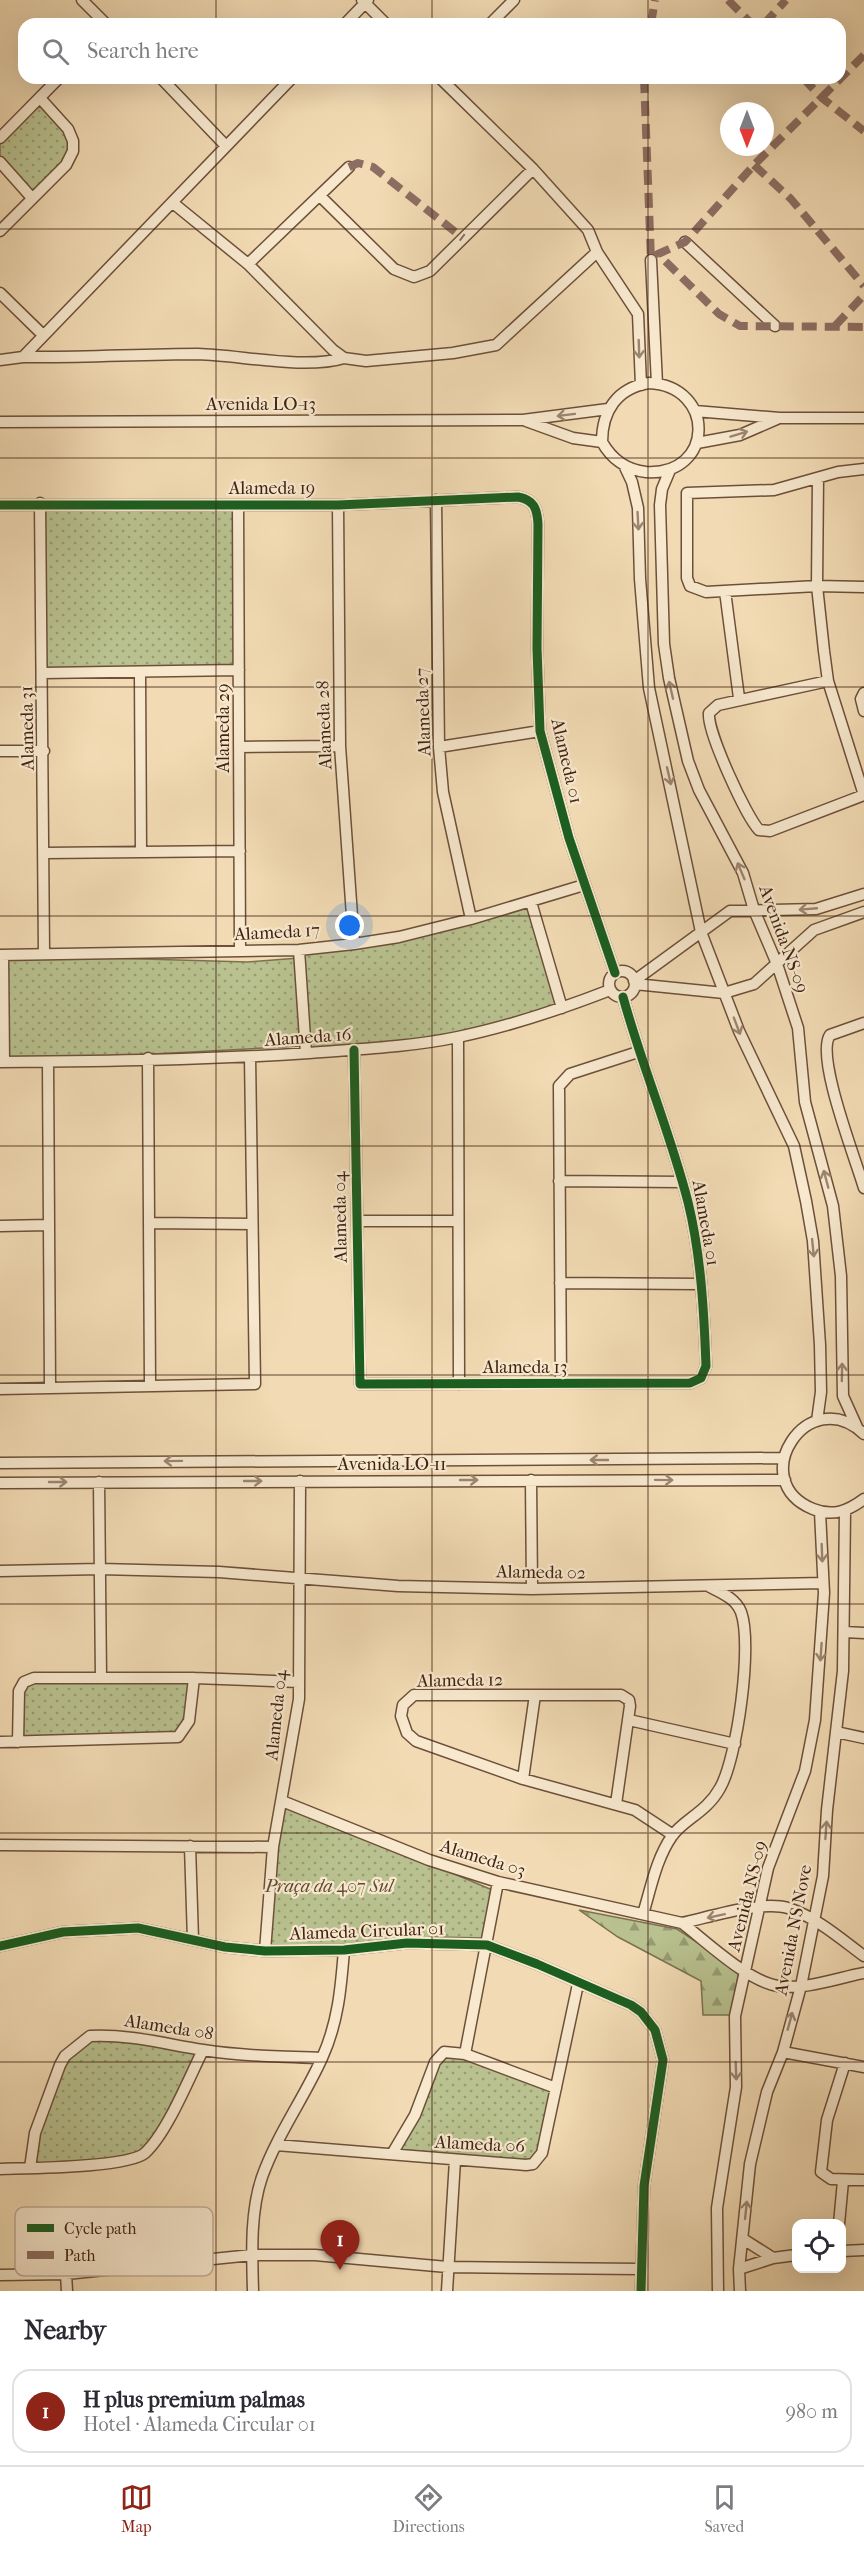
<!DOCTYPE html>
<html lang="en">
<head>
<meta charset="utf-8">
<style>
  :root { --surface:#fff; --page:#f7f7f7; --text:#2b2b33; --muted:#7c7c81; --line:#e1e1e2; --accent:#8f2418 }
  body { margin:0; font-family:"IM FELL French Canon",serif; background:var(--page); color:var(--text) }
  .controls { position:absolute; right:18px; bottom:18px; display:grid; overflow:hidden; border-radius:12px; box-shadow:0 6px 24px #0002 }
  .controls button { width:54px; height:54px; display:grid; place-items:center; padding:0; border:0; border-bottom:2px solid var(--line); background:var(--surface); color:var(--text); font:30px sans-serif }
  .compass { position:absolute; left:720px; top:102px; width:54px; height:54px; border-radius:50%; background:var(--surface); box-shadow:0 6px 24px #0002; rotate:180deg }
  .you { position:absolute; left:350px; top:926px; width:21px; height:21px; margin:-15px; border:4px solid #fff; border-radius:50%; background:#1a73e8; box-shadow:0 0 0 9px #1a73e833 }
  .badge { display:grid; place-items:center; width:39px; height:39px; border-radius:50%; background:var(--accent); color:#fff; font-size:20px; font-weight:700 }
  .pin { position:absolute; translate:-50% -50px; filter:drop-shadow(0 2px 3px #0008) }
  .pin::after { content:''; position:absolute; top:32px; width:21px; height:18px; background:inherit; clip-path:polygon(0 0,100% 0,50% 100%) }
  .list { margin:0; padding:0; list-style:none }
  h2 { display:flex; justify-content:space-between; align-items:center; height:78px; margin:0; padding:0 24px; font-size:26px }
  h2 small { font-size:20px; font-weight:400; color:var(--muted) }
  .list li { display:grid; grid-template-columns:39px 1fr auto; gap:18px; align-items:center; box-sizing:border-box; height:84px; margin:0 12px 12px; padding:0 12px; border:2px solid var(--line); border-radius:18px }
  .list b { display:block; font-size:22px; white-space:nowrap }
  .list p { margin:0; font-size:20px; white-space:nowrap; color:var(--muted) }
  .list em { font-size:20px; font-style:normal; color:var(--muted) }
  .icon { flex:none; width:33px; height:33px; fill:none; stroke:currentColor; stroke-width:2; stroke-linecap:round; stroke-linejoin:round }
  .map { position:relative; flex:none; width:864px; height:2291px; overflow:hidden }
  .search { position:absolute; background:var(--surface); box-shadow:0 6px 24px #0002; left:18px; right:18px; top:18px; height:66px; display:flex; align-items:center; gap:15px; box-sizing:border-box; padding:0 21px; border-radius:18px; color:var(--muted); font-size:22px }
  .sheet { height:174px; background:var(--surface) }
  nav { display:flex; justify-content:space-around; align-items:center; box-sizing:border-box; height:84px; border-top:2px solid var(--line); background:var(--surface); font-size:16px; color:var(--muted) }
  nav a { display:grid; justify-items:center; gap:3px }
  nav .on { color:var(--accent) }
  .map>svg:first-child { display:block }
  .forest { fill:url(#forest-firs); stroke:#7c7250; stroke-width:1.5 }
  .park { fill:url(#park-dots); stroke:#7c7250; stroke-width:1.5 }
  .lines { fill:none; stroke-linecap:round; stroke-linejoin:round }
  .minor-casing { stroke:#6d503a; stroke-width:13 }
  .minor { stroke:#f7e8ce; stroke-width:10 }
  .quiet { stroke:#8d6e63; stroke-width:8; stroke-dasharray:15 8; stroke-linecap:butt }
  .cycleway-casing { stroke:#f7e8ce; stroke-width:13 }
  .cycleway { stroke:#1b5e20; stroke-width:9 }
  .oneway { stroke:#9c8570 }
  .grid { fill:none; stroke:#412212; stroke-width:1.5; stroke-opacity:0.55 }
  .labels { text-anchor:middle; stroke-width:4.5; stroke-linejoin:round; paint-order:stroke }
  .street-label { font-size:18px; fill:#412212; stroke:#f7e8ce }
  .park-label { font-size:18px; font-style:italic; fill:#5f4a31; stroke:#f7e8ce }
  .key { fill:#f7e8ce; stroke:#c0ad96; stroke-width:1.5 }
  .key-label { font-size:16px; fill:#412212 }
</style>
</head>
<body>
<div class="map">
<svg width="864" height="2291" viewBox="0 0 864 2291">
  <defs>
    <pattern id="forest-firs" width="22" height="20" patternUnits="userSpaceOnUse" patternTransform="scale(1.5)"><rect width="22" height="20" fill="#b8c18f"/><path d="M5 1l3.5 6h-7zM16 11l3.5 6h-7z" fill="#979c73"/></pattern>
    <pattern id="park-dots" width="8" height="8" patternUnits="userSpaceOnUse" patternTransform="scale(1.5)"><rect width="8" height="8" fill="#b8c18f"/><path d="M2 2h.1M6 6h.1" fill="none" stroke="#979c73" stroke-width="1.8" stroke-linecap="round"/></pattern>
  </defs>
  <rect width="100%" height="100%" fill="#f2dbb4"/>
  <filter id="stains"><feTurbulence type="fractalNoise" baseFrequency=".00333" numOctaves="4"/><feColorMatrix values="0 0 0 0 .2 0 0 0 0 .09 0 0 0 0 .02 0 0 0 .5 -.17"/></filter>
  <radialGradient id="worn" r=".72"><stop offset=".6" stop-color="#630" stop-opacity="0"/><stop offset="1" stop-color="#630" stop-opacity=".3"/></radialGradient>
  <!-- forest -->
  <path class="forest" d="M579 1910 677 1929 739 1970 732 2015H703L701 1981 618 1937Z"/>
  <!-- park -->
  <path class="park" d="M40 98 68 129 71 157 32 198 0 162V138Z
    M40 503 238 505 239 670 43 673Z
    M531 902 562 1008 419 1043 306 1053 300 976V1046L4 1062 3 955 248 962 299 958V950L354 944Z
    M194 1678 186 1728 171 1738 18 1742 19 1691 28 1679Z
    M282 1801 497 1892 486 1938 436 1937 265 1951Z
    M107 2035 199 2055C189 2075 165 2132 152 2145 127 2170 67 2166 33 2162 43 2121 47 2058 89 2037 93 2034 101 2035 107 2035Z
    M444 2052 556 2088 536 2161 392 2154Z"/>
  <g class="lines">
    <!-- minor casing -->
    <g class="minor-casing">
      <path id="minor" d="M82 0 106 24
        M362 0 386 24
        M345 24 368 0
        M490 24 514 0
        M161 78 225 145
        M440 78 533 169 588 230 597 252 638 314 641 385
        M0 138 59 78
        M0 162 32 198
        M320 196 394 269 414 277 430 271 533 169
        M173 203 248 264 333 350 344 358 366 361 453 353 496 345 597 252
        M0 231 66 165 73 151V141L68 129 40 98
        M685 242 775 326
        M651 260 657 384
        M248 264 349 167
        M0 293 43 335
        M23 357 292 78
        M0 360 23 357C82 358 140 354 198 354 240 355 304 370 344 358
        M649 383C716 386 715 476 646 472 626 470 611 458 602 442 602 411 617 388 649 383Z
        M695 411 780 418H864
        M526 421 573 438 602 442
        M0 422 523 420 608 409
        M697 443 740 435 777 419
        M624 465 632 482 638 508 640 579 649 688 701 932 739 1031 794 1146 806 1201 813 1241 820 1345 821 1392 817 1421
        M864 469 838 472 774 490 687 493V578L690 586 706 592 817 586 864 587
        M670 470 662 489 660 505 664 644 669 678 688 761 699 790 743 873 754 910 777 964 798 1028 805 1102 833 1206 841 1276 843 1396 857 1427
        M818 478 817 586 824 651 828 681 864 795
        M436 500 439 747 443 792 471 919
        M40 503 44 952
        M0 505H338L518 497C534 500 537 508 538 524L537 648 540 731 569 838 615 973
        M238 505 240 951
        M338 505 340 746 354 944
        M725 591 739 698
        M140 672 141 852
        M43 673 239 670
        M828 681 718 705 709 713C707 732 746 816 759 830L770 831 864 795
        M864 693 861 699 864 711
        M239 747 340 746
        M439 747 540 731
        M0 751H44
        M45 853 240 851
        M531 902 562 1008
        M299 950 306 1053
        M0 955 299 950 354 944 399 937 471 919 584 885
        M3 955 4 1062
        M609 984a13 13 0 1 1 26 0a13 13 0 1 1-26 0Z
        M634 981 730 911 816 909 864 894
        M635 984 724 993 754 984 814 930 864 912
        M864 1023 830 1035C815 1056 856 1160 864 1188
        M458 1037 459 1384
        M354 1050 360 1384 690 1383 701 1378 706 1366C704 1312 701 1255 688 1202 670 1132 642 1066 623 997
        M148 1058 150 1384
        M0 1062C103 1061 206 1060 309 1053 359 1049 410 1047 458 1037 511 1026 561 1009 610 990
        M48 1062 50 1387
        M559 1181 682 1182
        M357 1221H458
        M151 1223 252 1224
        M0 1226 48 1225
        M560 1283 700 1284
        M561 1383 559 1086 570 1074 638 1052
        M0 1389 255 1384 250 1057
        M864 1434C808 1381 744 1481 813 1509 833 1517 848 1511 864 1499
        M0 1463 783 1458
        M531 1480 532 1589
        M99 1482 101 1678
        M0 1483 785 1480
        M0 1571 100 1569 219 1572 398 1586 532 1589 823 1583
        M844 1632 864 1633
        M629 1720 735 1744
        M836 1732 864 1738
        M0 1742 178 1737 189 1721 194 1678
        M18 1742 19 1691 24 1682 34 1678H194L299 1682
        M523 1779 535 1695
        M282 1801 429 1860 498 1882 682 1923
        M616 1804 630 1706 629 1700 621 1695H414L403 1705 401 1716 407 1733 416 1741 523 1779 635 1810 673 1835
        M0 1845 273 1847
        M190 1846 193 1940
        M643 1914C651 1888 656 1859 672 1836 683 1820 707 1812 720 1788 737 1759 753 1644 741 1612 736 1599 722 1593 710 1587
        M0 1946 63 1932 138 1928 225 1947 265 1951 344 1950 407 1943 487 1945 537 1964 631 2005 641 2012 655 2030 663 2060 644 2186 641 2291
        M265 1951 273 1847 299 1699 300 1481
        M864 1956C841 1939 816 1917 788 1908 762 1900 710 1917 682 1923 707 1942 747 1981 778 1986 806 1990 837 1978 864 1973
        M783 2052 864 2067
        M465 2054 498 1882
        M845 2063 827 2120 821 2172 831 2179 864 2180
        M276 2145 526 2165 533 2164 542 2153 578 1984
        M392 2154 415 2115 435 2062 444 2052 465 2054 556 2088
        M30 2168 35 2133 60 2065 65 2056 90 2036C129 2034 165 2044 203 2050 242 2056 283 2057 322 2058
        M0 2169C26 2168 128 2168 145 2153 167 2133 189 2078 203 2050
        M839 2224 843 2181
        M743 2239 773 2258
        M842 2251 864 2250
        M739 2269 773 2258 796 2255
        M66 2274 67 2291
        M0 2275 66 2274 252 2255H315L447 2267 640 2269
        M253 2291C252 2254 250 2212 262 2177 277 2135 304 2098 322 2058 338 2023 341 1988 344 1950
        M447 2291 455 2160
        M718 2291 717 2208 736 2087 735 2016 768 1868 805 1771 815 1720 824 1593 820 1512
        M740 2291 739 2269 750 2164 767 2092 783 2052 801 1986 823 1876 827 1810 843 1671 845 1511"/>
    </g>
    <!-- minor -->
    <use href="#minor" class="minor"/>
    <!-- quiet -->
    <path class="quiet" d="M728 0 752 24
      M651 24 655 0
      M764 24 786 0
      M864 55 754 165 685 242 658 254 719 314 740 326 864 327
      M644 78 651 260
      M803 78 822 98 864 131
      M754 165 791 199 864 286
      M349 167 358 163 373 167 463 238
      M835 326 864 295"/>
    <!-- cycleway casing -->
    <g class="cycleway-casing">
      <path id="cycleway" d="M0 505H338L518 497C534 500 537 508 538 524L537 648 540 731 569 838 615 973
        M354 1050 360 1384 690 1383 701 1378 706 1366C704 1312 701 1255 688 1202 670 1132 642 1066 623 997
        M0 1946 63 1932 138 1928 225 1947 265 1951 344 1950 407 1943 487 1945 537 1964 631 2005 641 2012 655 2030 663 2060 644 2186 641 2291"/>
    </g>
    <!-- cycleway -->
    <use href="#cycleway" class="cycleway"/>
  </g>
  <!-- one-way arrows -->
  <defs><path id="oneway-shaft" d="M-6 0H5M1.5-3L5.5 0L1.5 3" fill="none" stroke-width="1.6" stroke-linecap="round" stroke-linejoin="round" transform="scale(1.5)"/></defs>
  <g class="oneway">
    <use href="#oneway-shaft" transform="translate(639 349) rotate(88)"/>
    <use href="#oneway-shaft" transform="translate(566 415) rotate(173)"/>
    <use href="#oneway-shaft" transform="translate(739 434) rotate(-17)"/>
    <use href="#oneway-shaft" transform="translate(638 521) rotate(87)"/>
    <use href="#oneway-shaft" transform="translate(671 690) rotate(-103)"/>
    <use href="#oneway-shaft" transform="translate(669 776) rotate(77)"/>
    <use href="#oneway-shaft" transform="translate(741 871) rotate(-113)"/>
    <use href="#oneway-shaft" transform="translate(808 909) rotate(175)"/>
    <use href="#oneway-shaft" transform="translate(737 1026) rotate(69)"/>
    <use href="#oneway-shaft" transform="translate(826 1179) rotate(-105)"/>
    <use href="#oneway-shaft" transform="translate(813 1248) rotate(84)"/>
    <use href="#oneway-shaft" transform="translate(842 1372) rotate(-89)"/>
    <use href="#oneway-shaft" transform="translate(599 1460) rotate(180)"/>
    <use href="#oneway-shaft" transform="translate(173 1461) rotate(179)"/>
    <use href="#oneway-shaft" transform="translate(469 1480)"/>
    <use href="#oneway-shaft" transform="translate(664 1480) rotate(1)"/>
    <use href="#oneway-shaft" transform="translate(253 1481)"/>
    <use href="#oneway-shaft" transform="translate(58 1482)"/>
    <use href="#oneway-shaft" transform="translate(822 1553) rotate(88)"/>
    <use href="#oneway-shaft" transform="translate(821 1652) rotate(94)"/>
    <use href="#oneway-shaft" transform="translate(826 1830) rotate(-86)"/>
    <use href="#oneway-shaft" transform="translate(716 1916) rotate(168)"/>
    <use href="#oneway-shaft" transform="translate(790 2021) rotate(-75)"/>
    <use href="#oneway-shaft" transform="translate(736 2071) rotate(88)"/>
    <use href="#oneway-shaft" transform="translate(746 2210) rotate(-84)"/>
  </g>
  <!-- grid -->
  <path class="grid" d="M216 0V24M432 0V24M648 0V24M216 78V2291M432 78V2291M648 78V2291M0 229H864M0 458H864M0 687H864M0 916H864M0 1146H864M0 1375H864M0 1604H864M0 1833H864M0 2062H864"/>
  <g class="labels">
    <!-- street labels -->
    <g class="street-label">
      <text x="261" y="410">Avenida LO-13</text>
      <text x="272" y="494">Alameda 19</text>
      <text transform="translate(423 712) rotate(-92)" y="6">Alameda 27</text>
      <text transform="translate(324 725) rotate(-92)" y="6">Alameda 28</text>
      <text transform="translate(27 728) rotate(-91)" y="6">Alameda 31</text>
      <text transform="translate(223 728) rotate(-90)" y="6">Alameda 29</text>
      <text transform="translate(567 761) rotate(77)" y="6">Alameda 01</text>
      <text transform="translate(277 932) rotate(-3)" y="6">Alameda 17</text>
      <text transform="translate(784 939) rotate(70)" y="6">Avenida NS-09</text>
      <text transform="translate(308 1037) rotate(-4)" y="6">Alameda 16</text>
      <text transform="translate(340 1217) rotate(-91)" y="6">Alameda 04</text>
      <text transform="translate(706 1223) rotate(80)" y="6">Alameda 01</text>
      <text x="525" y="1373">Alameda 13</text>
      <text x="392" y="1470">Avenida LO-11</text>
      <text transform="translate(541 1572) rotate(1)" y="6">Alameda 02</text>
      <text transform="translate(460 1680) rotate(-1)" y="6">Alameda 12</text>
      <text transform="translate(276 1715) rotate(-84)" y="6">Alameda 04</text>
      <text transform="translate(483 1858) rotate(17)" y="6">Alameda 03</text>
      <text transform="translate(747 1896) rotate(-76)" y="6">Avenida NS-09</text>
      <text transform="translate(793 1930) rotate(-79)" y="6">Avenida NS Nove</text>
      <text transform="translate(367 1931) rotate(-2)" y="6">Alameda Circular 01</text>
      <text transform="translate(169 2027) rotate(9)" y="6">Alameda 08</text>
      <text transform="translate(480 2144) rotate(3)" y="6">Alameda 06</text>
    </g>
    <!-- park labels -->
    <g class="park-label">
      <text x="329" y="1892">Praça da 407 Sul</text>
    </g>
  </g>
  <!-- legend -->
  <rect x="15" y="2207" width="198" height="69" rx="9" class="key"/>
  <rect x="27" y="2224" width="27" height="8" fill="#1b5e20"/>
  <rect x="27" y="2251" width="27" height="8" fill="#8d6e63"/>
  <g class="key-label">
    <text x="64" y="2234">Cycle path</text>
    <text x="64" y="2261">Path</text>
  </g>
  <rect width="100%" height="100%" filter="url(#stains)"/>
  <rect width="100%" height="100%" fill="url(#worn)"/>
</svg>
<div class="controls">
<button><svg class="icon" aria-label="locate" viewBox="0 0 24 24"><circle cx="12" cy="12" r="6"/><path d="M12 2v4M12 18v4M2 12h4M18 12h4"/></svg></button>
</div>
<svg class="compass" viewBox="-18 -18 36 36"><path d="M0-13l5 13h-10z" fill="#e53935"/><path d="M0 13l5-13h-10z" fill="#7c7c81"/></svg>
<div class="you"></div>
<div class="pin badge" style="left:340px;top:2270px">1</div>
<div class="search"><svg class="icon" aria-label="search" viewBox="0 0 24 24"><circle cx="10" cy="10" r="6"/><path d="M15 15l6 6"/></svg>Search here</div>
</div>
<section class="sheet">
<h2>Nearby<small></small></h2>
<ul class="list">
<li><span class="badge">1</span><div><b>H plus premium palmas</b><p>Hotel · Alameda Circular 01</p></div><em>980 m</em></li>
</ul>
</section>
<nav>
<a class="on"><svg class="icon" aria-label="map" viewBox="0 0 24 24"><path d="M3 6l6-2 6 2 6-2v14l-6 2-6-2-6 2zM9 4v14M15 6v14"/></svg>Map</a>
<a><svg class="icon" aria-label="directions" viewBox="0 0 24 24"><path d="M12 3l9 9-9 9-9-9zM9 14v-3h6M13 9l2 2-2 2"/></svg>Directions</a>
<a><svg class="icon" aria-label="saved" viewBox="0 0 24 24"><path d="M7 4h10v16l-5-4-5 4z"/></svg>Saved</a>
</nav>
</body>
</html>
